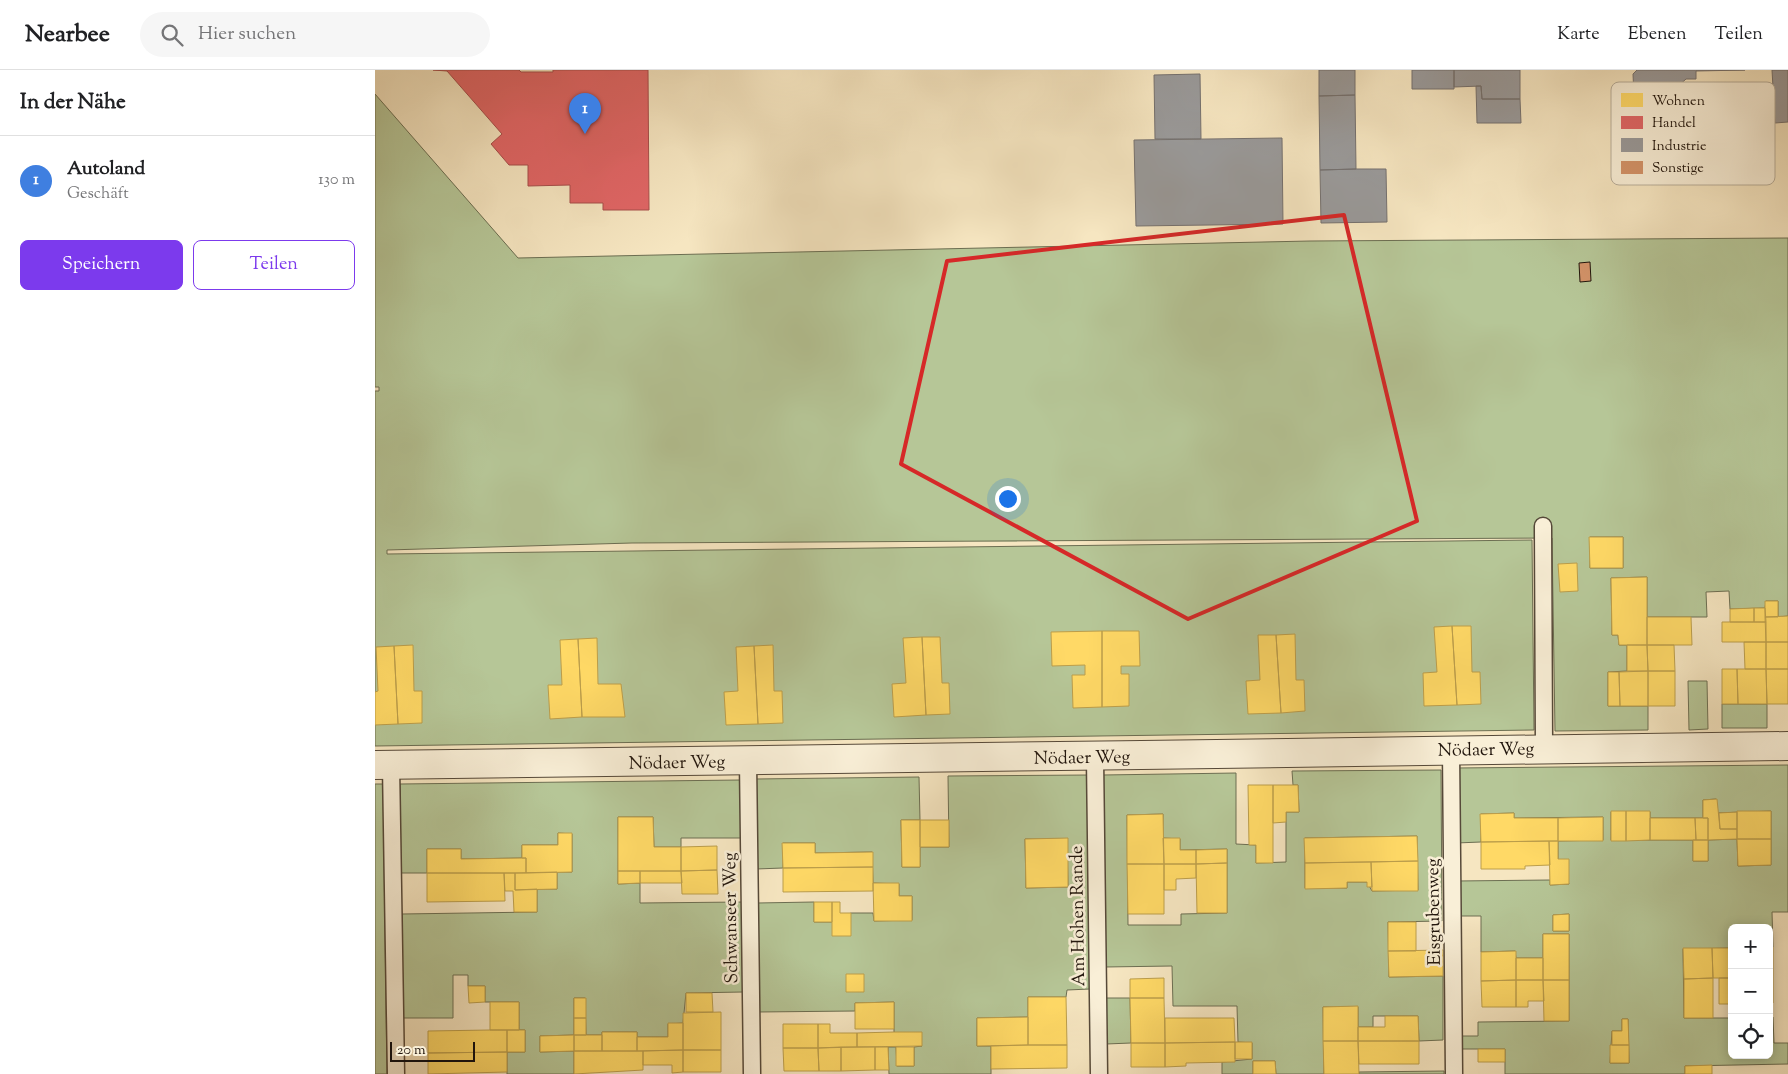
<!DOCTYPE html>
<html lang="de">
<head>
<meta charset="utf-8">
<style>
  :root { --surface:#fff; --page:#f6f6f6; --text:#202124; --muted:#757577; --line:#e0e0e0; --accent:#7c3aed }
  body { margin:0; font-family:"Sorts Mill Goudy",serif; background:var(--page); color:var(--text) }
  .controls { position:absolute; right:15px; bottom:15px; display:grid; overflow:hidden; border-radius:8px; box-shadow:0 2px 12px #0003 }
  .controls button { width:45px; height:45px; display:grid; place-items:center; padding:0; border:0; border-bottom:1px solid var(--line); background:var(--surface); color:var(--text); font:25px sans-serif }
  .scale { position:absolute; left:15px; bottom:12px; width:85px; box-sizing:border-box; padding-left:5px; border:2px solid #21150c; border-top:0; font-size:14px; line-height:18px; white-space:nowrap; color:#21150c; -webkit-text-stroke:4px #f9efd7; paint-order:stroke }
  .you { position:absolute; left:632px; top:428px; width:18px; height:18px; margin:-12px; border:4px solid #fff; border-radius:50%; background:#1a73e8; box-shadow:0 0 0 8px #1a73e833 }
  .badge { display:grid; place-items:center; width:32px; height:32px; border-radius:50%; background:var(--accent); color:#fff; font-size:16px; font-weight:700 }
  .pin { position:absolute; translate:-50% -41px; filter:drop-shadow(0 1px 2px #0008) }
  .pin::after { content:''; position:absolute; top:26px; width:18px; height:15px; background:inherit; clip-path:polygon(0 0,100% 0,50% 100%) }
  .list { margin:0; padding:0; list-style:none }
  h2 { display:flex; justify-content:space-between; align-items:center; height:65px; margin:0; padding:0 20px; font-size:21px }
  h2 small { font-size:16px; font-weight:400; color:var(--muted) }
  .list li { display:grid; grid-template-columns:32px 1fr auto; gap:15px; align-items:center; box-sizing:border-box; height:90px; padding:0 20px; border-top:1px solid var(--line) }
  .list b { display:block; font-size:19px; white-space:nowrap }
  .list p { margin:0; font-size:16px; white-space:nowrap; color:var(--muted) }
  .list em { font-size:16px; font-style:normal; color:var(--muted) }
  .actions { display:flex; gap:10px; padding:15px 20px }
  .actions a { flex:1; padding:11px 0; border:1px solid var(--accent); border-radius:8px; text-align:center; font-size:18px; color:var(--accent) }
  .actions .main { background:var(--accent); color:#fff }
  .icon { flex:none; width:28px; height:28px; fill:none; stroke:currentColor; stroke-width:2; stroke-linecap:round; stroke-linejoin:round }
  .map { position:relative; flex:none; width:1413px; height:1004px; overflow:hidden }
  header { display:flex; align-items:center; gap:30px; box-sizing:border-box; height:70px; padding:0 25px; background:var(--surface); border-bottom:1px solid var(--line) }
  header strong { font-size:24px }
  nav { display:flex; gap:28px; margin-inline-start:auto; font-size:18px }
  .search { width:350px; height:45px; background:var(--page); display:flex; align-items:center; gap:12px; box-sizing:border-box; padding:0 18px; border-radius:28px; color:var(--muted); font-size:19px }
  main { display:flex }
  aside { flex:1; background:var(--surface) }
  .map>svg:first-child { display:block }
  .green { fill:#b6c697; stroke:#6c6e52; fill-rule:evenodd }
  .homes { fill:#ffd966; stroke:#bc9e4b }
  .shops { fill:#e06666; stroke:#a74e4b }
  .industry { fill:#999; stroke:#75716f }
  .building { fill:#d39369; stroke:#21150c }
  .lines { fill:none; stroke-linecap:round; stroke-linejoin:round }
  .lane-casing { stroke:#564939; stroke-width:19 }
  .street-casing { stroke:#564939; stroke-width:30 }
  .lane { stroke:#f9efd7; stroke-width:16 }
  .street { stroke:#f9efd7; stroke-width:28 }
  .marked { fill:none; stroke:#d62828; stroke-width:4; stroke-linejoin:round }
  .labels { text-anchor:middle; stroke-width:5; stroke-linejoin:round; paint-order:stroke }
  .street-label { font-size:18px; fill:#21150c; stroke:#f9efd7 }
  .key { fill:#f9efd7; stroke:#b8ae9a; stroke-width:1 }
  .key-label { font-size:14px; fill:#21150c }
</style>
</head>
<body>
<header>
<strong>Nearbee</strong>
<div class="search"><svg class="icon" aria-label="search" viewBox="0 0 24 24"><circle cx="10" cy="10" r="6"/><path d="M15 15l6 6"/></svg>Hier suchen</div>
<nav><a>Karte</a><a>Ebenen</a><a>Teilen</a></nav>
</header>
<main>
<aside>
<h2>In der Nähe<small></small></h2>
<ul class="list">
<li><span class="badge" style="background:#3f7fe0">1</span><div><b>Autoland</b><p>Geschäft</p></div><em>130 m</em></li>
</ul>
<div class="actions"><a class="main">Speichern</a><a>Teilen</a></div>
</aside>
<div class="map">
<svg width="1413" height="1004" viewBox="0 0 1413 1004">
  <rect width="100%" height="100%" fill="#f6e6c1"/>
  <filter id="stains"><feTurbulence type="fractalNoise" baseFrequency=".004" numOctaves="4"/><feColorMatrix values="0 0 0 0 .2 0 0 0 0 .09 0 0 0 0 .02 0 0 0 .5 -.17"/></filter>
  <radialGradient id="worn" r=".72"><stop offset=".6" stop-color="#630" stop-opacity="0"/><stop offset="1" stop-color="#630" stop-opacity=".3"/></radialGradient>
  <!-- green -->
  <path class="green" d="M0 24 143 188 935 171 1413 168V546L1403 547V531H1391L1390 538 1355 539 1354 521 1331 522 1332 547H1272V507L1236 508 1237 565H1243L1244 575H1252V601L1233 602V636H1273V660L1180 661 1177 468 257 473 12 480V484L1157 470 1159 660 0 676V321H4V317H0ZM1215 467H1248V498H1215Z
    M1313 611H1332L1333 659 1314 660Z
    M1347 634H1392V658H1347Z
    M1413 695V842H1397L1398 877H1394V858H1357V878L1308 879 1309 948H1357V985H1394V947H1398L1399 973H1413V994L1310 996V1004H1130V979H1083V966H1103V952L1194 951V864H1168V888H1141L1140 881 1106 882V846H1082L1081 811 1175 810V815L1194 814 1183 789V771L1228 770V747L1139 748V743L1106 744V772L1081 773 1080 698ZM1341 729 1342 743 1396 741V795L1363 796 1362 769 1333 770V791H1318V770H1236V742H1275V748H1328V730ZM1194 844V861H1178V845ZM1247 949H1253L1254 993H1235L1237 961H1247Z
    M1066 700 1067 851 1013 852 1014 907 1068 906V970L1044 971 1043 946H998V957H983V937H948L949 1004H901L900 991H878V1004H847V992L877 989V973L863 972 862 936H798L797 896 730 897 728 705 861 703V774L881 775V793L911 792V742H924L923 715H918L917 701ZM788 744V768L805 769V780L852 779V843L806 844V855H753L752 745ZM1042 766 1043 820 997 821 992 812H972V818H930V768Z
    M713 705 715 919 692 920 691 927H653V947L602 948V976H616V1004H514L513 977H521L522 996H539V977L547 976 519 962V932L480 933V941L383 942 382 833 439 832V852H457L476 843H498L499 851 537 850V826H524V814L498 813 497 782 440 783V773H408V798L381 799 380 709 544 707 545 750H526L527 797H545V777H574L573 706ZM650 769H692L693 817 651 818Z
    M365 710 366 768H306V777H279L278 747H243V814L265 813V833L367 832 368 922 311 923 308 953 293 954V967H262V962H227V965H211L210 928H199V965L165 966V982L199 981V1004H132V982H150V960H144V932H110V916H93V905H78V948H28L27 844 162 842V819H182V802H197V764L183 763V775H147V788L86 789V779H52V803H26L25 714Z
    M0 714H8L12 1004H0Z
    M731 928H755L756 973 731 974Z
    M1069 1001V1004H984V1002Z"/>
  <!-- homes -->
  <path class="homes" d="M1214 467H1248V498H1215Z
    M1202 493 1203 521 1185 522 1183 494Z
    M1272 507V575H1244L1243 565H1237L1236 508Z
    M1390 531H1403V547H1390Z
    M1379 538H1390L1391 552H1379Z
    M1379 538V552H1355V539Z
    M1413 546V572H1391L1390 547Z
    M1272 547H1316L1317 575H1272Z
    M1347 552H1391V572H1347Z
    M1077 556 1082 635 1049 636 1048 603 1062 602 1059 557Z
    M1077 556H1096L1097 602H1105L1106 634 1082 635Z
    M727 561H764L765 596H746V604H754V636L727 637Z
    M727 561V637L698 638 697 605H710V595L677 596 676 562Z
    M920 564 921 610H929L930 641 906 643 901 565Z
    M883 565H901L906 643 873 644 871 611 885 610Z
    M547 567H565L567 613H574L575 644 551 645Z
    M547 567 551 645 519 647 517 614 531 613 528 568Z
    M222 568 223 614H246L250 647H207L203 569Z
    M203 569 207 647 175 649 173 615H187L185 570Z
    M1369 572H1391V599H1370Z
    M1391 572H1413V599H1391Z
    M38 575 39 621H47V653L23 654 19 576Z
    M398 575 399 621H407L408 653 383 654 379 576Z
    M1252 575H1272L1273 601H1252Z
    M1272 575H1299L1300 601H1273Z
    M19 576 23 654 0 655V622L3 621 1 577Z
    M379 576 383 654 351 655 349 622 363 621 361 577Z
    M1347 599H1362L1363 634H1347Z
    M1362 599H1391L1392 634H1363Z
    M1391 599H1413V634H1392Z
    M1273 601H1300V636H1273Z
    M1273 601V636H1245L1244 602Z
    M1233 602H1244L1245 636H1233Z
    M873 715H898V793H881V775H874Z
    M898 715H923L924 742H911V752L898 753Z
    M1342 729 1345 759H1362V769L1333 770V748H1328V730Z
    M1236 741H1251V771H1236Z
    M1251 741H1275V770L1251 771Z
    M1362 741H1396V769H1362Z
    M1362 742V759H1345L1344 743Z
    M1139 743V748H1183V771L1106 772 1105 744Z
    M788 744 789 794H752V745Z
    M243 747H278L279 777H306V801H243Z
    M1228 747V771H1183V748Z
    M1275 748H1320L1321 770H1275Z
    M1320 748H1333V770H1321Z
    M526 750H545V797H527Z
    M545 750H574V777H545Z
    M183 763H197V802L151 803V788H147V775H183Z
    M1042 766 1043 791 930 793 929 768Z
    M693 768V817L651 818 650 769Z
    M788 768H805V780H821V794H789Z
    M1362 769H1396V795L1363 796Z
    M1318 770H1333V791H1318Z
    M1174 771 1175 795 1150 796V799H1106V772Z
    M1174 771H1183V789H1194V814L1175 815Z
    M407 773H440V783L498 782V797L408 798Z
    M342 776V800L306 801V777Z
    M52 779H86V789L151 788V803H52Z
    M852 779V793L821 794V780Z
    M1043 791V821H997L996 792Z
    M996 792 997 817H992V812H972V818L930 819V793Z
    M852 793V843H822L821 794Z
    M752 794H789V844H753Z
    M789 794H821V808L801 809V820H789Z
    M498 797V821L408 822V798Z
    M342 800 343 824H307L306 801Z
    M243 801H265V813L243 814Z
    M265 801H306L307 813H265Z
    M182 802V819L140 820V803Z
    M52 803H129L130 831 52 832Z
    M129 803H140V820L162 819V842H139L138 821H130Z
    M498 813H524V826H537V851H499Z
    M439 832H457V852H439Z
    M457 832H465V843H476V866H457Z
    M1194 844V861H1178V845Z
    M1013 852H1041V881H1013Z
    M1168 864H1194V910H1168Z
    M1394 877H1398V908H1394Z
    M1308 878H1337L1338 908 1309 909Z
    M1337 878H1357V908H1338Z
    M1068 880V906L1014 907 1013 881Z
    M1141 881V910L1106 911V882Z
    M1141 888H1168V910H1141Z
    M471 904H489V922H471Z
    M789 908V928H755V909Z
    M1338 908V948H1309V909Z
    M1344 908H1357V934H1344Z
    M1394 908H1398V933H1394Z
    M1141 910V937H1107L1106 911Z
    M1141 910H1168L1169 931H1153V937H1141Z
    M1168 910H1194V951H1169Z
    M93 916H110V932L94 933Z
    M311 923H337L338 942H311Z
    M653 927H691L692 975H653Z
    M199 928H211V948H199Z
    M755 928H789L790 973H756Z
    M115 932H144V960H115Z
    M519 932V959H480V933Z
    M983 936V971H948V937Z
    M346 942V980H308V943Z
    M1010 946H1043L1044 971H983V957H1010Z
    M653 947V975L602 976V948Z
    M199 948H211V965H199Z
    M790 948H859L860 972 790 973Z
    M1247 949H1253L1254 975H1237V961H1247Z
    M293 953H308V980L262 981V967H293Z
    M408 954H443V978H408Z
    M443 954H455V963H482V977L443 978Z
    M115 960H132V982L53 983V961Z
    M132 960H150V982H132Z
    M227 962H262V981H227Z
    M519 962H547V976L482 977V963Z
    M199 965H227V981H199Z
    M199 965V981L165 982V966Z
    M948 971H983L984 1004H949Z
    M983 971H1044V994H984Z
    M860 972H877V989H860Z
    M860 972V992L811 993V996L790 997V973Z
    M756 973H790V997H756Z
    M653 975H692V998L616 999V976Z
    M1235 975H1254V993H1235Z
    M466 977H500V1000L466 1001Z
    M466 977V1001H444L443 978Z
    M500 977H513L514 1000H500Z
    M521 977H539V996H521Z
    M408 978H443L444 1001H409Z
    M1103 979H1130V992H1103Z
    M308 980H346V1002H308Z
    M308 980V1002L297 1003V995H268V981Z
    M199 981H268V1000L199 1004Z
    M132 982V1002L53 1004V983Z
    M878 991H900L901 1004H878Z
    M1337 995V1004H1310V996Z"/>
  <!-- shops -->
  <path class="shops" d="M58 0H144L146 2H178V0H273L274 140H228V133H195V115L153 116V95H134L116 74 127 64 72 1Z"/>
  <!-- industry -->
  <path class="industry" d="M944 0H980V25L944 26Z
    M1037 0H1079V19H1037Z
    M1079 0H1145V29H1107L1106 16 1079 17Z
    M1262 0H1370L1321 1V9H1311L1300 19 1302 48 1260 50 1258 4Z
    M1397 0H1413V52L1400 53Z
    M825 4 826 69H780L779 5Z
    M1101 16H1106L1107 29H1145L1146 53H1102Z
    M980 25 981 99 945 100 944 26Z
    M907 68 908 154 761 156 759 70Z
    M981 99H1011L1012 152 946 153 945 100Z"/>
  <!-- building -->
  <path class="building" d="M1215 192 1216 211 1205 212 1204 193Z"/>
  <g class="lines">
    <!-- lane casing -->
    <g class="lane-casing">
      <path id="lane" d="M1168 456 1169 678
        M1076 680 1079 1004
        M720 688 724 1004
        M373 691 377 1004
        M16 695 21 1004"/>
    </g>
    <!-- street casing -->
    <g class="street-casing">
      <path id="street" d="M0 695C471 692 942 680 1413 676"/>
    </g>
    <!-- lane -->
    <use href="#lane" class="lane"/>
    <!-- street -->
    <use href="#street" class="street"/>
  </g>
  <!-- marked area -->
  <path class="marked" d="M969 145 1042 451 813 549 526 394 572 191Z"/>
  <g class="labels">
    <!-- street labels -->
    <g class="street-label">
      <text transform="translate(1111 679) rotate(-1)" y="6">Nödaer Weg</text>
      <text transform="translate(707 687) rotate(-1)" y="6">Nödaer Weg</text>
      <text transform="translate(302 692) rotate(-1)" y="6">Nödaer Weg</text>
      <text transform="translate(1058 842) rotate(-91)" y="6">Eisgrubenweg</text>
      <text transform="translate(702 846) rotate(-91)" y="6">Am Hohen Rande</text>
      <text transform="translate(355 848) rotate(-91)" y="6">Schwanseer Weg</text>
    </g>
  </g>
  <!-- legend -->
  <rect x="1236" y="12" width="164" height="103" rx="8" class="key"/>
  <rect x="1246" y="23" width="22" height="14" fill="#ffd966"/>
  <rect x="1246" y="46" width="22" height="13" fill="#e06666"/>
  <rect x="1246" y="68" width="22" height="14" fill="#999"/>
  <rect x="1246" y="91" width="22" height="13" fill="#d39369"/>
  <g class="key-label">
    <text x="1277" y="35">Wohnen</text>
    <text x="1277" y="57">Handel</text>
    <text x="1277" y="80">Industrie</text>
    <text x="1277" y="102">Sonstige</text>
  </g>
  <rect width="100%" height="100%" filter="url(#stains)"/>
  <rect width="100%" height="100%" fill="url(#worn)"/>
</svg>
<div class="controls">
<button>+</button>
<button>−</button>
<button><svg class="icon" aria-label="locate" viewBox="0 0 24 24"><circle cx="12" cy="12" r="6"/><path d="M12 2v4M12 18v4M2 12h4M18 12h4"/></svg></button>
</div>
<div class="scale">20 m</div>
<div class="you"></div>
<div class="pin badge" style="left:210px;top:64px;background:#3f7fe0">1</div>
</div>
</main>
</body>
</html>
